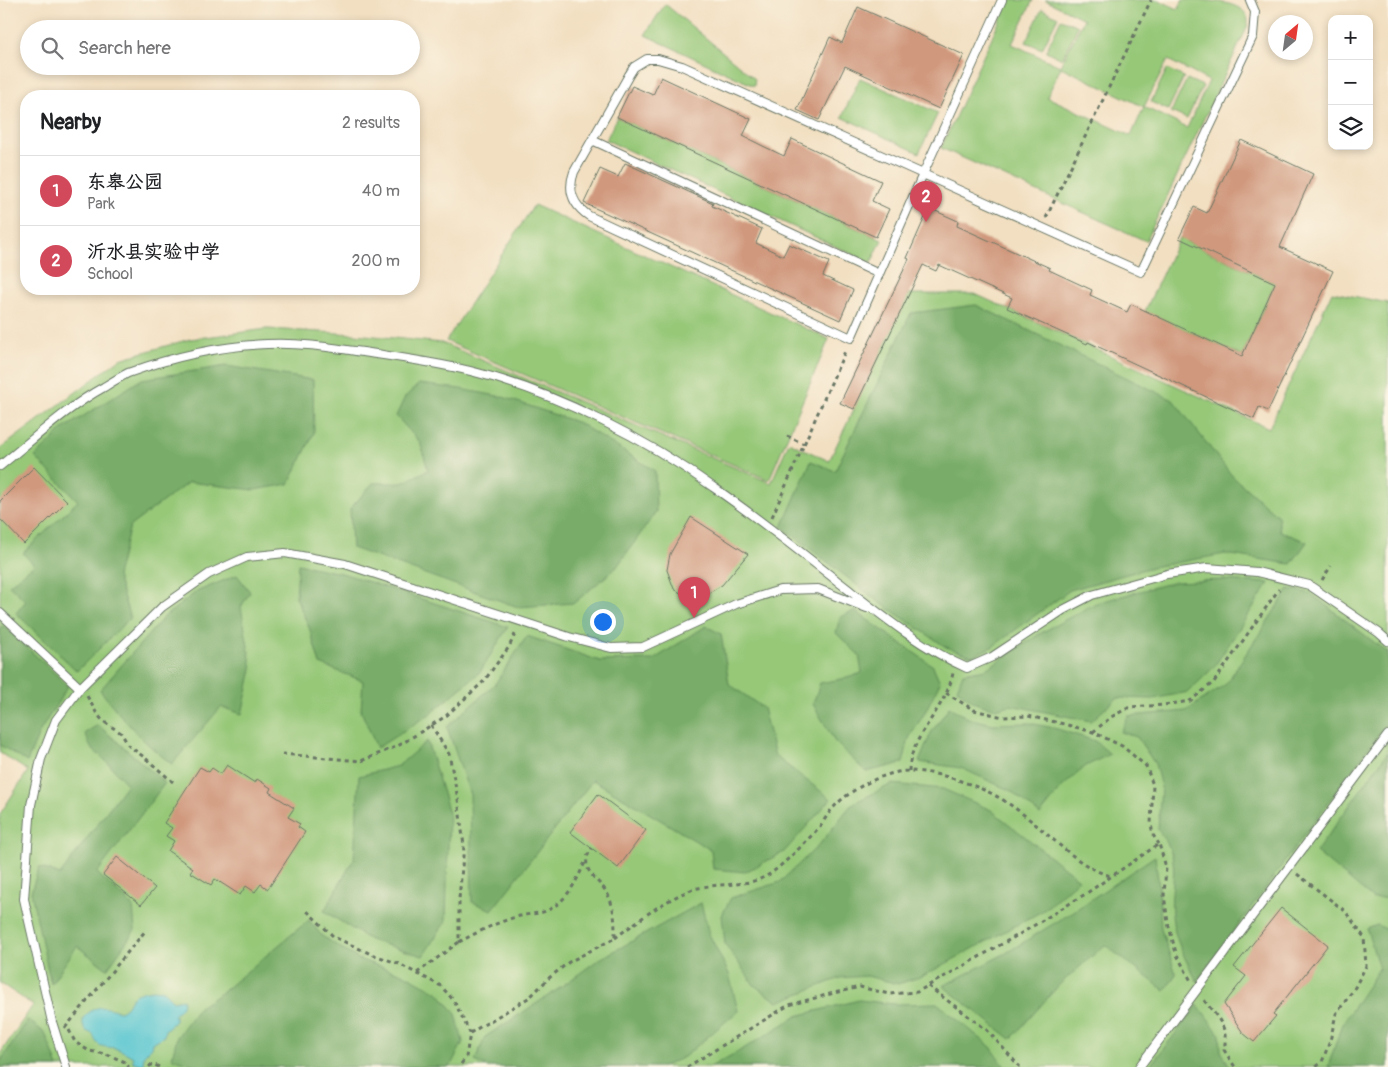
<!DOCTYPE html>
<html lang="en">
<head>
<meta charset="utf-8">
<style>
  :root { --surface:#fff; --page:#f6f6f6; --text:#202124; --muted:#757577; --line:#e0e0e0; --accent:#d1495b }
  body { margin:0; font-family:Pangolin,"LXGW WenKai TC",sans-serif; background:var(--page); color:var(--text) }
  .controls { position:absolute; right:15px; top:15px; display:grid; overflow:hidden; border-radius:10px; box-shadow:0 2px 8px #0003 }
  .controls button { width:45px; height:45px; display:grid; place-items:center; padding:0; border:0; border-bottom:1px solid var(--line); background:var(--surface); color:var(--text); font:25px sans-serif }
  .compass { position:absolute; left:1268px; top:15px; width:45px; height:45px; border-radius:50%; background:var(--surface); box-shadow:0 2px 8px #0003; rotate:29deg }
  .you { position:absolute; left:602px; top:621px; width:18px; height:18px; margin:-12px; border:4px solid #fff; border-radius:50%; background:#1a73e8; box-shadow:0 0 0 8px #1a73e833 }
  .badge { display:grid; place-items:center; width:32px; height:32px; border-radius:50%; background:var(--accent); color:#fff; font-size:16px; font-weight:700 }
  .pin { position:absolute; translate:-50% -41px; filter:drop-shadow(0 1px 2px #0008) }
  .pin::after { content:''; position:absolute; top:26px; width:18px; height:15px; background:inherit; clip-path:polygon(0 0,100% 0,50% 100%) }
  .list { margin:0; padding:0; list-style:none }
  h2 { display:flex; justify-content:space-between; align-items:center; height:65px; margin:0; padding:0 20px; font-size:21px }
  h2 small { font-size:16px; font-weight:400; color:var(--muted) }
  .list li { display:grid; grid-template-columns:32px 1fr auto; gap:15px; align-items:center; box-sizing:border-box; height:70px; padding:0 20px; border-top:1px solid var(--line) }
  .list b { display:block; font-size:19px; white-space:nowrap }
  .list p { margin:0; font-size:16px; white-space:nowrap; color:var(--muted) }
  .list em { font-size:16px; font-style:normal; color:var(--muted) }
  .icon { flex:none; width:28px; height:28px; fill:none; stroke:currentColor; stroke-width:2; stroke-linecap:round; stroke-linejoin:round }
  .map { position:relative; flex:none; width:1388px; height:1067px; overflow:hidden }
  .search { position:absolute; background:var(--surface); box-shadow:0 2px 8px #0003; left:20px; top:20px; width:400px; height:55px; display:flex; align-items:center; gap:12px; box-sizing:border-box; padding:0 18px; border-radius:28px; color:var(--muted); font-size:19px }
  .panel { position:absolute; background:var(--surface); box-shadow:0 2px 8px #0003; left:20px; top:90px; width:400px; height:205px; border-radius:20px }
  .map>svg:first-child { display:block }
  .green { fill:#96c878; stroke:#5a8256; fill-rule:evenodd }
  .forest { fill:#78ac68; stroke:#4c744e }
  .water { fill:#59c6d0; stroke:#3c8282 }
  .building { fill:#d0997e }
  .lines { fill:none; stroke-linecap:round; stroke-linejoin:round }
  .lane-casing { stroke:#697665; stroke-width:10 }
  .path { stroke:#697665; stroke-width:3; stroke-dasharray:4 4; stroke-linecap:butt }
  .lane { stroke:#fff; stroke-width:8 }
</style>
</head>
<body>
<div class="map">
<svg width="1388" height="1067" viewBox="0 0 1388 1067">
  <rect width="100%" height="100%" fill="#fcf5e5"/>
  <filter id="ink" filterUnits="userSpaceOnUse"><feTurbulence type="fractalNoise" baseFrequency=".02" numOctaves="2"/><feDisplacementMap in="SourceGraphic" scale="10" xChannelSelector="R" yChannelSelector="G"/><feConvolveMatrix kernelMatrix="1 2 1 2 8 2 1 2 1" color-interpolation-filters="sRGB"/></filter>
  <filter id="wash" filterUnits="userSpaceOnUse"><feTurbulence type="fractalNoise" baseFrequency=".0096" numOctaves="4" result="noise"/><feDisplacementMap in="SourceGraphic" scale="20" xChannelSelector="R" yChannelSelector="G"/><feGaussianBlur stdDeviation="1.12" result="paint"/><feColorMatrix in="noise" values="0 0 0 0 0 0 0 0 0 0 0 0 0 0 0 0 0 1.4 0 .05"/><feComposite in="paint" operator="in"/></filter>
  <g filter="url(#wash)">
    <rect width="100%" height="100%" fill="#f2dfc1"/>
    <!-- green -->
    <path class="green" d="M1009 0H1033L1012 44 1060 66 1084 19 1045 0H1159L1178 9 1183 0C1207 0 1261 0 1245 32L1146 241 941 148ZM1168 60 1209 81 1187 128 1144 107ZM1061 67 1144 107 1131 136 1047 97Z
      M665 4 755 79 754 86 645 35Z
      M1042 9 1058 17 1042 49 1026 42Z
      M1061 19 1078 26 1062 59 1046 51Z
      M1167 69 1184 77 1168 110 1151 102Z
      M860 78 938 113 919 153 842 117Z
      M1187 79 1203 86 1187 119 1171 112Z
      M617 117 882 240 871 263 606 140Z
      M534 205 829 339 769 480 446 341Z
      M1179 238 1275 283 1242 356 1145 311Z
      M1332 292 1388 303V1067H0V1054L33 1005 0 983V814L28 771 0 753V449L120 359 190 339 267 329 355 334 442 343 771 483 789 442 829 461 909 294H975L1269 428Z"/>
    <!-- forest -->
    <path class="forest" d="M976 305 1173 400 1233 477 1278 516 1280 531 1307 542 1291 564 1225 554 1152 567 1070 590 992 647 972 656 946 647 879 602 782 527 811 461 835 471 911 313Z
      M227 366 313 380 314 433 289 484 254 490 189 482 130 526 117 576 130 618 77 671 16 613 26 601 9 585 34 565 23 553 78 501 35 457 63 429 142 379Z
      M419 384 460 389 503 397 579 423 655 471 656 512 616 568 574 603 518 607 352 548 350 509 373 483H402L428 470 420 442 396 416 405 397Z
      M298 564 345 574 508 627 480 672 430 714 377 748 361 711 363 681 320 664 310 630 296 597Z
      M237 575 250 592 241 607 252 669 242 714 221 707 172 764C144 744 121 717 100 690L164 617 196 592Z
      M1223 580 1269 583 1214 667 1188 692 1153 699 1117 698 1091 721 1010 705 996 709 975 703 957 689 963 673 986 669 1041 633 1096 603 1174 582Z
      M1289 589 1310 593 1388 653V721L1197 981C1186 961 1174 939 1172 915 1169 880 1184 861 1158 830L1161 787 1155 764 1137 737 1121 732 1128 716 1186 711 1226 684Z
      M855 611 933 666 940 682 924 714 909 738 903 763 866 772 835 742 813 704 820 683 847 678 862 673 859 655 836 633 840 617Z
      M4 626 68 686 40 731 27 762 0 745V628Z
      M706 626 721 634 729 684 763 708 775 756 831 799 784 852 745 872 713 869 711 850 593 780 492 910 472 902 470 795 447 727 495 684 527 636 600 661 653 660Z
      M949 707 968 718 993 724 1029 723 1054 728 1095 741 1110 754 1086 766 1063 786 1040 815 1011 791 961 768 919 762 931 733Z
      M98 725 165 783 97 873 133 906 135 930 107 969 77 946 51 984 31 892 39 867 60 875 127 784 106 761 91 748 85 733Z
      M427 741 449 813 446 921 423 956 370 940 324 911 354 859 359 776 398 766Z
      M1388 752V898L1373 899 1316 852Z
      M892 784 943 789 991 810 1079 879 1044 910 923 976 898 984 867 976 840 978 778 1002 754 985 725 944 722 915 731 898 780 882 819 845 852 804Z
      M1155 856 1159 887 1161 929 1176 974 1165 991 1105 945 1060 984 1011 1039 943 986 1006 953 1071 913Z
      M701 903 709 934 729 974 738 1011 684 1057 662 1067H487L475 1061 485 1037 554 992 598 960Z
      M309 920 322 936 358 959 406 975 439 993 456 1014 463 1042 450 1067H201L172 1058 177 1037 198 1008 221 993Z
      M1377 925 1388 930V1067H1328L1342 1024 1379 969 1367 929Z
      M859 1000 894 1004 937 1003 991 1047 1005 1067H710L743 1049 797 1016Z
      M1198 1005 1220 1035 1221 1051 1230 1067H1149Z
      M28 1020 45 1033 58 1067H0V1062Z"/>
    <!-- water -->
    <path class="water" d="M154 990 163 991 173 1001 183 999C183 1006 181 1009 175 1013V1021L165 1030 164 1036 153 1042 152 1047 144 1055 143 1065 133 1062V1057C127 1053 121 1050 114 1048 102 1046 97 1048 93 1034L86 1031 83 1025V1018C98 1003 102 1007 120 1011 129 1006 126 1006 131 999 135 992 147 991 154 990Z"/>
    <g id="blocks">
      <!-- building -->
      <path class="building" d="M858 7 964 55 939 109 845 66 819 120 797 110 830 37 842 43Z
        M661 77 751 119 743 136 763 146 784 156 792 139 881 181 872 201 889 209 876 237 617 117 632 86 653 95Z
        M1241 140 1313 174 1280 247 1333 271 1268 411 1259 407 1254 419 1088 342 1087 344 1007 308 1012 298 939 265 936 271 923 265 854 409 840 403 909 259 907 258 929 208 958 221 957 226 1050 268 1049 270 1092 290 1090 295 1127 312 1131 304 1242 356 1275 283 1179 238 1194 207 1207 213Z
        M625 163 713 203 712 206 762 229 756 243 783 256 789 244 829 262 823 276 853 290 840 320 584 203 600 169 618 177Z
        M34 467 67 501 24 544 0 519V501Z
        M691 517 748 554 722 585 704 596 689 598 674 589 667 570 670 554Z
        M227 765 255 783 257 779 271 788 269 792 294 808 288 817 300 824 298 827 305 832 268 889 261 884 255 892 246 886 240 895 215 879 211 885 190 872 193 868 168 851 174 841 166 836 172 828 164 823 200 767 209 772 212 768 221 774Z
        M598 794 646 830 618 868 570 832Z
        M117 857 155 888 141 905 103 875Z
        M1281 908 1328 945 1273 1014 1276 1016 1254 1042 1243 1033 1224 1004 1246 976 1234 967Z"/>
    </g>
  </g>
  <g filter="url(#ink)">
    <use href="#blocks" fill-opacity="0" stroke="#697665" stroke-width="1"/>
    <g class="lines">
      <!-- lane casing -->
      <g class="lane-casing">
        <path id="lane" d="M1002 0 923 174 1141 272 1253 36 1255 12 1250 0
          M647 59H658L682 66 923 174 851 338 589 216C573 205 567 191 574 172L629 75 634 67Z
          M592 140 879 274
          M0 466C34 439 66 408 104 387 112 382 120 377 128 373 172 357 220 346 267 344 303 342 340 349 376 354 409 359 445 364 478 373 556 393 648 440 713 487 757 517 798 550 840 583 880 614 920 647 967 668L992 657 1063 610 1092 595 1167 574 1207 568 1257 572 1309 585 1379 633 1388 641
          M0 613 80 688 162 607 209 574 247 557 285 553 345 564 569 637 611 648 643 647 736 604 780 590 818 589 867 608
          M66 1067 52 1022 24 899 31 805 41 759 56 720 80 688
          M1139 1067 1388 735"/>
      </g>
      <!-- path -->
      <path class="path" d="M1046 218 1151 0
        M787 436 804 444
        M772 517 846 349
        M1322 580 1331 566
        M946 693 974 710 1003 717 1028 716 1064 724 1093 732 1122 746 1146 766 1153 785 1151 824 1153 835 1159 844
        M87 696 97 714 103 721 121 733 129 746 144 757 173 782
        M1093 732 1111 717 1130 707 1164 705 1190 701 1214 682 1279 589
        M282 754 361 761 398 746 446 716 484 681 509 647 516 632
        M909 771C910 735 946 710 953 673
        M1297 874 1345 911 1364 937 1366 966 1354 989 1336 1014 1330 1041 1322 1062 1316 1067
        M307 911 334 937 371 954 397 963 441 986 454 1001 470 1033 466 1057 459 1067
        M615 938C638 921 664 900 691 890 717 881 745 889 768 875 783 866 810 838 821 825 825 819 829 812 834 807 850 789 887 770 911 771 936 772 961 780 984 790 1014 803 1038 827 1063 848 1078 860 1092 871 1111 876
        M459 942C478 932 499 921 520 916 528 914 538 914 546 911 568 901 577 880 586 860
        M417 973 459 942V899L464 846 458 799 449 754 431 725
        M928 986 987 1030 1020 1067
        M1204 1000C1218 1019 1229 1026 1224 1050L1235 1067
        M65 1028 146 930
        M69 1030 75 1042 89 1051 106 1054 123 1061 129 1067
        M470 1033 530 997 549 978 569 962 615 938C615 923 615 909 608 895 603 883 584 874 587 859 587 855 590 851 592 848
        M149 1067 152 1064 159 1067
        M687 1067 789 1005 834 993 860 987 889 994 917 992 1025 931 1087 893 1159 844 1166 867 1164 895 1168 923 1176 953 1191 981"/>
      <!-- lane -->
      <use href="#lane" class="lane"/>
    </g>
  </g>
</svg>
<div class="controls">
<button>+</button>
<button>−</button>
<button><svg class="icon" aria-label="layers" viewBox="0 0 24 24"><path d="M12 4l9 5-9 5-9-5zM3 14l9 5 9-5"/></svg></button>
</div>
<svg class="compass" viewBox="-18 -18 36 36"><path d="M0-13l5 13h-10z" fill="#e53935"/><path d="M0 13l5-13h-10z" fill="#757577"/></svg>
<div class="you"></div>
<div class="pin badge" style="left:694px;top:618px">1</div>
<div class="pin badge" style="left:926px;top:222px">2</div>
<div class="search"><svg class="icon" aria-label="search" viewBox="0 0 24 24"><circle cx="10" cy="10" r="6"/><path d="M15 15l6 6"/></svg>Search here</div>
<section class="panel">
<h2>Nearby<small>2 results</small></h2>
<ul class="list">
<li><span class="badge">1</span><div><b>东皋公园</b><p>Park</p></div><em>40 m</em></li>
<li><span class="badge">2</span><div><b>沂水县实验中学</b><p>School</p></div><em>200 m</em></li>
</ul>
</section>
</div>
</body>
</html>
